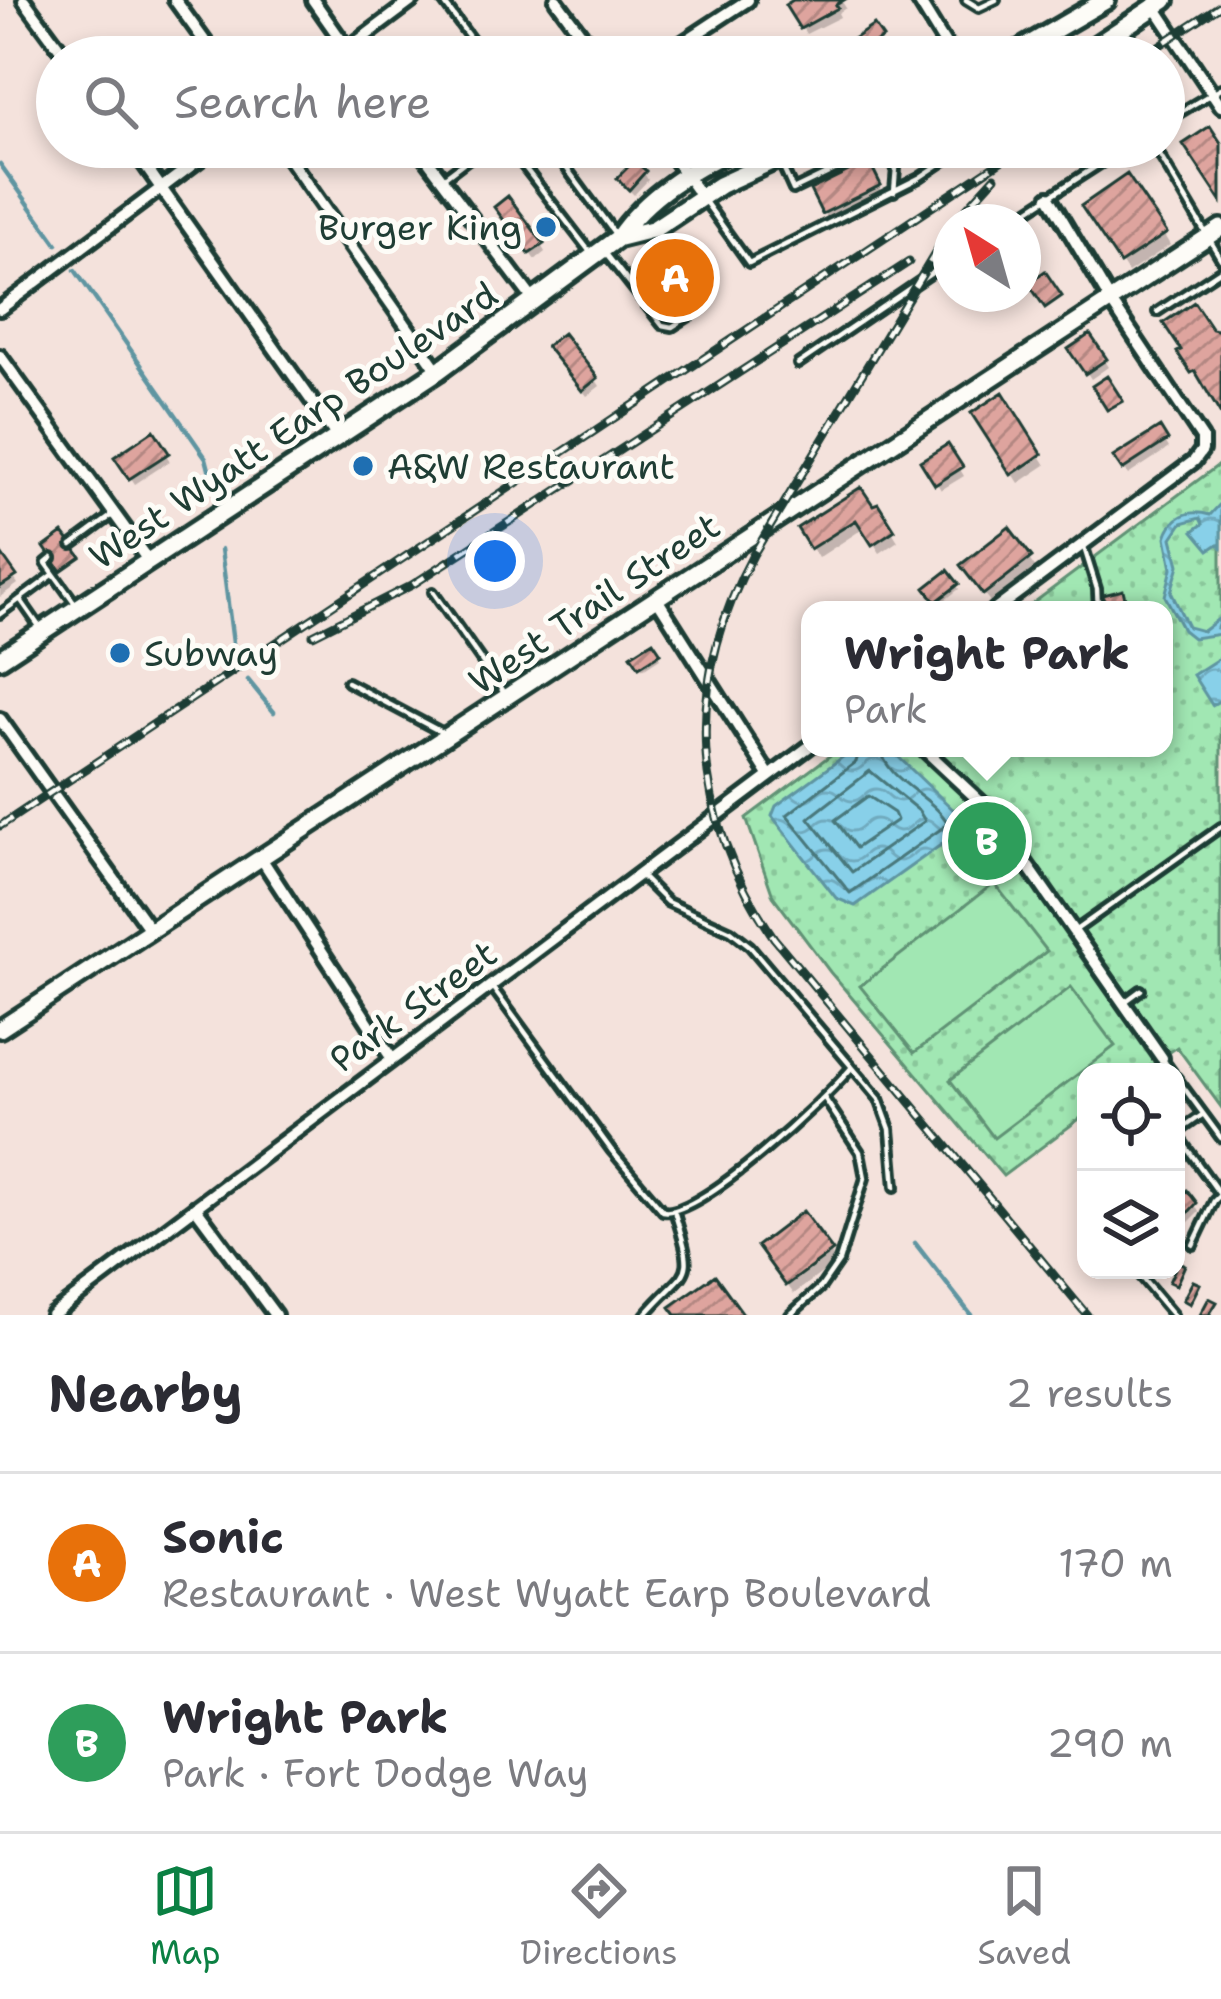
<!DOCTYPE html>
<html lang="en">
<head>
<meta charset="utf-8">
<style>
  :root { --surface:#fff; --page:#f2f2f3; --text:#2b2b33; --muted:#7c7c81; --line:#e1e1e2; --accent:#0b8043 }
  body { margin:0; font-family:"Shantell Sans",sans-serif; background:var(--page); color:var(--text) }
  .controls { position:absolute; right:36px; bottom:36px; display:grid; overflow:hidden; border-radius:24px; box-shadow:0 6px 18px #0003 }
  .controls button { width:108px; height:108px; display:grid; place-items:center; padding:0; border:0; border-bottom:3px solid var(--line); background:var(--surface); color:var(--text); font:60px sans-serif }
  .compass { position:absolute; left:933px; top:204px; width:108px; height:108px; border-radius:50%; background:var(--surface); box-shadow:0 6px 18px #0003; rotate:323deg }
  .you { position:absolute; left:495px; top:561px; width:42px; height:42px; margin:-30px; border:9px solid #fff; border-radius:50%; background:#1a73e8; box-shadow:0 0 0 18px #1a73e833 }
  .badge { display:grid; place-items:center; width:78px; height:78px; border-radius:50%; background:var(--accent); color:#fff; font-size:39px; font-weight:700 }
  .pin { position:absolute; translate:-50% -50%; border:6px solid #fff; box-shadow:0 3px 12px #0006 }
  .popup { position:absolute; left:801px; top:601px; width:372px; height:156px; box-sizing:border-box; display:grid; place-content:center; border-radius:24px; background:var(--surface); filter:drop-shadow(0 3px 9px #0005); font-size:39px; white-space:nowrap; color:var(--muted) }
  .popup b { font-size:45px; color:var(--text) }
  .popup::after { content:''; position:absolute; left:50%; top:100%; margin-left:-24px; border:24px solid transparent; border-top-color:var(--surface) }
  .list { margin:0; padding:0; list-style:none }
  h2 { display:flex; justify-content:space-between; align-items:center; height:156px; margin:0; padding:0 48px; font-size:51px }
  h2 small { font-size:39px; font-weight:400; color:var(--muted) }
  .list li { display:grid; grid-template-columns:78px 1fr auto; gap:36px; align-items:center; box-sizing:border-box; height:180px; padding:0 48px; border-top:3px solid var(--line) }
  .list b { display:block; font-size:45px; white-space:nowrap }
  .list p { margin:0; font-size:39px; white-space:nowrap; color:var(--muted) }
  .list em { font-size:39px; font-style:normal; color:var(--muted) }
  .icon { flex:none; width:66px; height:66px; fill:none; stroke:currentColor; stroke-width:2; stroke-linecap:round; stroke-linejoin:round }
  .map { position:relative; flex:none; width:1221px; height:1315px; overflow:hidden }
  .search { position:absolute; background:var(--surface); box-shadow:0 6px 18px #0003; left:36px; right:36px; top:36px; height:132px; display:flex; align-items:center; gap:30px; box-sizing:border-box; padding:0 42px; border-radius:66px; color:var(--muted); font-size:45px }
  .sheet { height:516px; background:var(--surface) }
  nav { display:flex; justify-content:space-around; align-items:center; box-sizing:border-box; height:168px; border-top:3px solid var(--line); background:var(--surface); font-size:33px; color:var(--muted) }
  nav a { display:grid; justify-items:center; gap:6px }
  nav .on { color:var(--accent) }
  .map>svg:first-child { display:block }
  .grass { fill:url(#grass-dots); stroke:#609274; stroke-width:3 }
  .pitch { fill:#a1e7b3; stroke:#609274; stroke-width:3 }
  .water { fill:url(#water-waves); stroke:#5e95a1; stroke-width:3 }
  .shadow { fill:#0003 }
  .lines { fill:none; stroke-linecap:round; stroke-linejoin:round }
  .shore { stroke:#49787c; stroke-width:3 }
  .stream { stroke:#5e95a1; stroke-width:4.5 }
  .building { fill:url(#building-hatch); stroke:#1f3d34; stroke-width:3 }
  .lane-casing { stroke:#1f3d34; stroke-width:14 }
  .street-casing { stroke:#1f3d34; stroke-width:20 }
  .secondary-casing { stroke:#1f3d34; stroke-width:24 }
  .primary-casing { stroke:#1f3d34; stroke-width:26 }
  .lane { stroke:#fdfcf7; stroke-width:4.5 }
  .street { stroke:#fdfcf7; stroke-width:10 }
  .secondary { stroke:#fdfcf7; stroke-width:15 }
  .primary { stroke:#fdfcf7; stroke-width:16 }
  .rail-casing { stroke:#1f3d34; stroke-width:9 }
  .rail { stroke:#fdfcf7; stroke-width:4.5; stroke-dasharray:14; stroke-linecap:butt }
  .poi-dot { fill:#1f6fb2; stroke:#fdfcf7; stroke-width:4.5 }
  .labels { text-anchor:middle; stroke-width:10; stroke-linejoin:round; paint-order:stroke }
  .poi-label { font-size:36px; fill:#1f3d34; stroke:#fdfcf7; text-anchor:start }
  .street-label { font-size:36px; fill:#1f3d34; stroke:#fdfcf7 }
</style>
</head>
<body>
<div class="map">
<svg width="1221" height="1315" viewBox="0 0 1221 1315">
  <defs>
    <pattern id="grass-dots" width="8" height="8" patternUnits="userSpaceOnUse" patternTransform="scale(3)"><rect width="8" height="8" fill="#a1e7b3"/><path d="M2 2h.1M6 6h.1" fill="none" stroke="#8ac79b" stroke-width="1.8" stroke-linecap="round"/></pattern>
    <pattern id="water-waves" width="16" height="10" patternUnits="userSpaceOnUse" patternTransform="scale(3)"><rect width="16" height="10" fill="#88d0e9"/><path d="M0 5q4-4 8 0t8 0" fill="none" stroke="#6faabe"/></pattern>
    <pattern id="building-hatch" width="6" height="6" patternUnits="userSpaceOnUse" patternTransform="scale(3)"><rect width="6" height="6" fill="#dea49e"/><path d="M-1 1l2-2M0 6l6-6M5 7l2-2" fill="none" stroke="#b38782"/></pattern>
  </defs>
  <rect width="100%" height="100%" fill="#f4e2dc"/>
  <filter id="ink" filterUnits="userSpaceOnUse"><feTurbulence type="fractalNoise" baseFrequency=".00833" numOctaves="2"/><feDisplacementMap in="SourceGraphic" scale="24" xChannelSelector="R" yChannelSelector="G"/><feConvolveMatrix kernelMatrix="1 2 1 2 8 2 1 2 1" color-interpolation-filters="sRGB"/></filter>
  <g filter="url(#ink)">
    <!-- grass -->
    <path class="grass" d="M1221 463V1107L1177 1047 1142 1072H1086V1114L1003 1176 830 972 773 896 746 818 840 748H1164V610H1024Z"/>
    <!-- pitch -->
    <path class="pitch" d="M994 883 1047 951 914 1053 860 986Z
      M1071 987 1115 1046 994 1138 950 1080Z"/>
    <!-- water -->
    <path class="water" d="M1221 503V547L1218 544 1209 550 1193 531 1203 524 1200 518 1182 523 1172 538 1179 565 1171 592 1188 627 1203 631 1221 617 1217 628 1221 629V634L1193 638 1183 630 1165 596 1172 568 1166 537C1173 515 1189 509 1210 515Z
      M1221 657V700L1212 705 1193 675Z
      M855 748H889L962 818 959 832 855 906 836 898 772 816 776 806Z"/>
    <!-- shadow -->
    <path class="shadow" d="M798 0H841L846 8 838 13 840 17 806 34 789 6Z
      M867 165 882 193 828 220 814 191Z
      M644 173 648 180 634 195 625 186Z
      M1085 206 1164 235 1170 245 1128 273Z
      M502 214 541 245 545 252 535 260Z
      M1089 338 1108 367 1091 379 1072 350Z
      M554 353 596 380 600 386 587 396Z
      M1002 396 1046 465 1019 483 975 414Z
      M1159 431 1169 448 1128 475 1117 458Z
      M153 435 170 461 135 484 118 458Z
      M947 448 964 476 941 490 924 462Z
      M877 507 898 541 880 553 864 528 818 558 801 529Z
      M1009 531 1036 569 991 603 970 576Z
      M0 557 18 584 0 597Z
      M948 574 959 589 940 604 929 589Z
      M652 645 660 658 643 669 635 656Z
      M1176 1198 1195 1205 1199 1212 1176 1235Z
      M830 1252 836 1262 794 1294 766 1257Z"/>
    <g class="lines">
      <!-- shore -->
      <path class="shore" d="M860 748 856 762 787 815 850 893 948 824C933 795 885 781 881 748
        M870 771 919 811 925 821 852 872 809 818Z
        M868 796 894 813 897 820 856 848 835 820Z"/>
      <!-- stream -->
      <path class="stream" d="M0 164 57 244
        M75 270 206 458 214 489
        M221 549 233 643
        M248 680 274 712
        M915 1243 971 1315"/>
    </g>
    <!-- building -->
    <path class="building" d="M793 0H844L836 5 838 8 800 29 785 5Z
      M874 25 883 38 853 57H826Z
      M1210 126 1221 143V201L1183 144Z
      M635 160 646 171 629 190 617 178Z
      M869 161 881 185 822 214 810 190Z
      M1127 174 1167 233 1120 264 1081 206Z
      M508 196 544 244 529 254 494 207Z
      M669 256 694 291 682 301 656 266Z
      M1045 271 1062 296 1045 308 1028 283Z
      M1194 302 1212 329 1221 331V415L1195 371 1191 373 1177 352 1181 350 1163 323Z
      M563 333 598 378 582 391 546 346Z
      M1090 334 1107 359 1085 374 1068 349Z
      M1107 376 1123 401 1107 410 1092 386Z
      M1003 392 1042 454 1011 475 971 413Z
      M1160 427 1168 440 1122 470 1113 457Z
      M154 430 169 453 129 479 114 457Z
      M948 444 963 467 935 485 920 461Z
      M861 487 873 505 878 503 895 530 872 545 856 520 810 549 797 528Z
      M1009 527 1032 557 983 595 960 565Z
      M63 533 81 557 61 571 44 547Z
      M0 552 17 576 0 587Z
      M948 570 959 584 936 602 925 588Z
      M1123 590 1128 610H1108L1103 595Z
      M653 641 661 653 639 667 631 655Z
      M1187 1190 1197 1203 1176 1226V1195L1178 1197Z
      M803 1211 833 1251 786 1286 757 1246Z
      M1178 1262 1185 1265 1176 1285 1169 1282Z
      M715 1275 744 1315H676L670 1307Z
      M1193 1281 1200 1284 1190 1304 1183 1300Z
      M1209 1298 1217 1302 1209 1315H1200Z"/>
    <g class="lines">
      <!-- lane casing -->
      <g class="lane-casing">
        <path id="lane" d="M442 0 484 57
          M966 0 979 8 996 0
          M1164 122 1221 88
          M509 147 590 252
          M551 147 615 234
          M1155 147 1221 259
          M780 161 793 190 872 152 882 153 896 168 894 192
          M446 176 484 147
          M704 200 749 263 919 178 965 147
          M1010 222 1126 147
          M606 254 662 325 672 327 694 313 703 299 658 234
          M1157 312 1221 270
          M798 364 951 260
          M1083 544 1097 589 1098 610
          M72 545 114 514
          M52 558 46 563 77 606
          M433 592 504 693
          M20 599 41 629
          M0 614 54 574
          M347 682 443 733
          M642 877 667 902 731 931 750 946 879 1099 890 1129 895 1187
          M1073 932 1221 827
          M492 987 612 1151 663 1211C698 1219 827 1098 852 1067
          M1126 1001 1141 990
          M1162 1058 1172 1072
          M1176 1077 1221 1138
          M1178 1132 1202 1115
          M1176 1133 1221 1196
          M1193 1245 1214 1201 1220 1195
          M1135 1270 1173 1315
          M645 1315C688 1265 697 1284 675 1214
          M790 1315 821 1287 839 1261 865 1178 860 1152 825 1099"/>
      </g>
      <!-- street casing -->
      <g class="street-casing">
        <path id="street" d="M24 0 66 57
          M175 0 216 57
          M313 0 353 57
          M556 0 598 57
          M918 0 953 57
          M1153 4 1221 106
          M337 57 413 0
          M661 57 748 0
          M132 147 338 438
          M281 147 438 371
          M418 147 534 301
          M666 147 701 196
          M0 309 216 147
          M0 356 150 563
          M657 599 769 775
          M995 610 1194 461 1202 450V438L1110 300 1049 197
          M0 719 151 931
          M923 748 988 809 1162 1058
          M261 858 392 1059
          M195 1207 275 1315
          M52 1315 810 746"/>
      </g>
      <!-- secondary casing -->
      <g class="secondary-casing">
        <path id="secondary" d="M0 1029 1221 228"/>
      </g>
      <!-- primary casing -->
      <g class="primary-casing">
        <path id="primary" d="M1008 57 1106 0
          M1079 57 1165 0
          M618 238 654 229 720 185 803 147
          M0 659 438 371 618 238C647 195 691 170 737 147"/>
      </g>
      <!-- lane -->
      <use href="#lane" class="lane"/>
      <!-- street -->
      <use href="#street" class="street"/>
      <!-- secondary -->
      <use href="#secondary" class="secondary"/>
      <!-- primary -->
      <use href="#primary" class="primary"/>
      <!-- rail casing -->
      <g class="rail-casing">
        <path id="rail" d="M1142 57 1221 5
          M954 222 995 177
          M951 227 753 555C683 685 690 815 774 938L1087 1315
          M313 635 412 585 909 262
          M0 826 1022 147"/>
      </g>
      <!-- rail -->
      <use href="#rail" class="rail"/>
    </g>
  </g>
  <!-- markers -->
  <g class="poi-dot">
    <circle cx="546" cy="227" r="12"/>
    <circle cx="363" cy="466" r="12"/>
    <circle cx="120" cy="653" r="12"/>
  </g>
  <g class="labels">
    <!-- poi labels -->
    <g class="poi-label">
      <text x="522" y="240" text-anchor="end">Burger King</text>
      <text x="387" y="479">A&amp;W Restaurant</text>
      <text x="144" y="666">Subway</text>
    </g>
    <!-- street labels -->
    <g class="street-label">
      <text transform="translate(293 425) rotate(-34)" y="13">West Wyatt Earp Boulevard</text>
      <text transform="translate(594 603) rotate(-34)" y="13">West Trail Street</text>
      <text transform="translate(413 1006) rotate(-36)" y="13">Park Street</text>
    </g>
  </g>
</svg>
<div class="controls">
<button><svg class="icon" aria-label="locate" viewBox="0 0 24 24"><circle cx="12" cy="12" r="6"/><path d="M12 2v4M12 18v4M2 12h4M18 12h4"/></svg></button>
<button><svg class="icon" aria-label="layers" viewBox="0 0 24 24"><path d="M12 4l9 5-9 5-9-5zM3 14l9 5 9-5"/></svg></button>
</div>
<svg class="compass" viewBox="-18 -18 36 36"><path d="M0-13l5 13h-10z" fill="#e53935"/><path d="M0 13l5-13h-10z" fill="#7c7c81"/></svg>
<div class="you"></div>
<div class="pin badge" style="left:675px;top:278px;background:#e8710a">A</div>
<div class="pin badge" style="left:987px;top:841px;background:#2e9e5b">B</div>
<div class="popup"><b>Wright Park</b>Park</div>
<div class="search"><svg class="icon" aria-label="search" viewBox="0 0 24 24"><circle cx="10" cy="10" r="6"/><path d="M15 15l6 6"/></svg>Search here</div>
</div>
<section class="sheet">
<h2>Nearby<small>2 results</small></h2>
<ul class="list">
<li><span class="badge" style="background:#e8710a">A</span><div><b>Sonic</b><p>Restaurant · West Wyatt Earp Boulevard</p></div><em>170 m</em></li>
<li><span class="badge" style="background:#2e9e5b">B</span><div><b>Wright Park</b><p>Park · Fort Dodge Way</p></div><em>290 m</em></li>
</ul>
</section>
<nav>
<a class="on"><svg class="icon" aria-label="map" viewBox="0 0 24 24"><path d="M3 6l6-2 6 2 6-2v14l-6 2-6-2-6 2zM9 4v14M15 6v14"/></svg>Map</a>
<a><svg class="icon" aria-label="directions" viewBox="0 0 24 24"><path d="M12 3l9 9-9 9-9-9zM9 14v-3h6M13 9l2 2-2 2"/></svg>Directions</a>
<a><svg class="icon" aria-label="saved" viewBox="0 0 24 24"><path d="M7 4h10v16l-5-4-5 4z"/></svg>Saved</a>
</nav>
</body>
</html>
